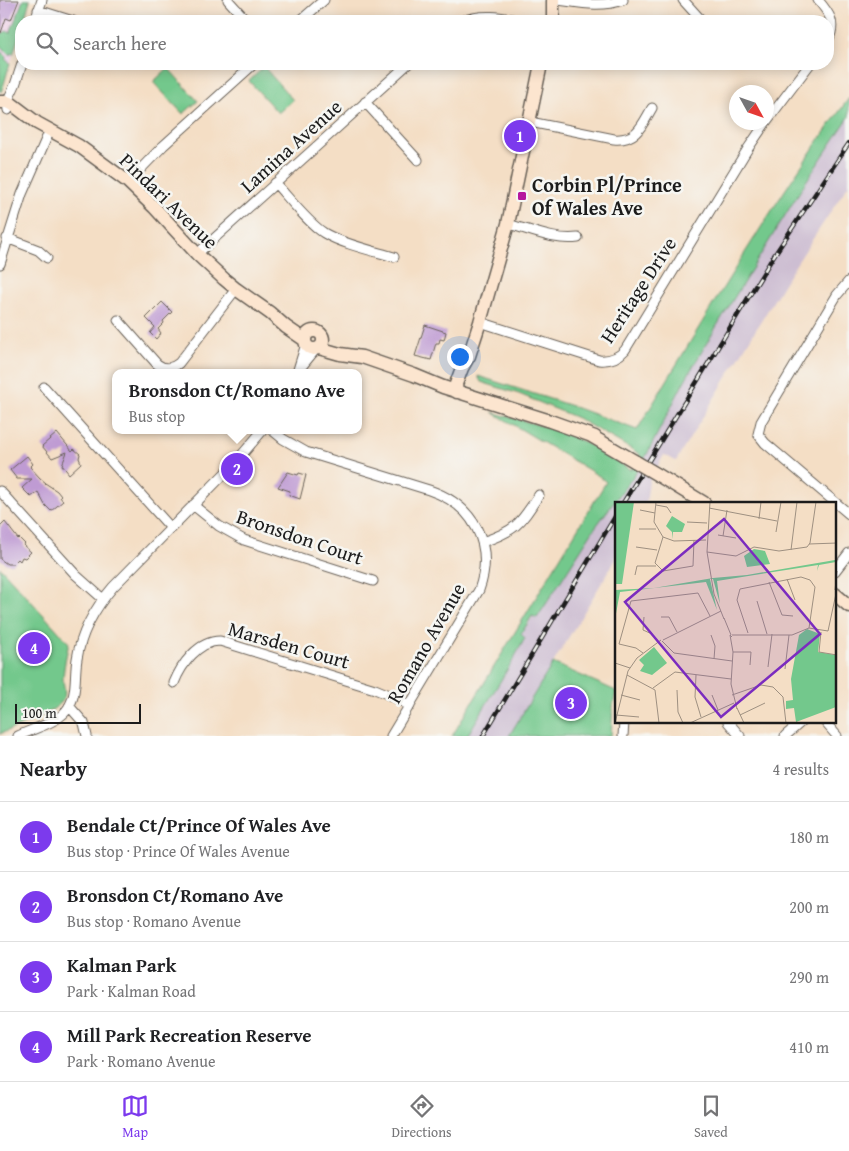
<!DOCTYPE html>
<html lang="en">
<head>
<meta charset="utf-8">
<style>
  :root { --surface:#fff; --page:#f6f6f6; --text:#202124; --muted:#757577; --line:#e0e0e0; --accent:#7c3aed }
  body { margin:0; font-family:"Gentium Book Plus",serif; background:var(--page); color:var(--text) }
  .compass { position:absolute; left:729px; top:85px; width:45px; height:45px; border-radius:50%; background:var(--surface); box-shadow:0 2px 12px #0003; rotate:130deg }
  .scale { position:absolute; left:15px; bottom:12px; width:126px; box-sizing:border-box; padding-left:5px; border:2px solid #1c1c1c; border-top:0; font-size:14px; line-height:18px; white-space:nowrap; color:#1c1c1c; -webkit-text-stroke:4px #f6f6f2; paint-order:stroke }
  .you { position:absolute; left:459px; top:356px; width:18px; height:18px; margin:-12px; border:4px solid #fff; border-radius:50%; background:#1a73e8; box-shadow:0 0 0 8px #1a73e833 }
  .badge { display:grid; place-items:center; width:32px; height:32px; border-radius:50%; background:var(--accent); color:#fff; font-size:16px; font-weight:700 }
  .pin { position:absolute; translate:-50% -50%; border:2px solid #fff; box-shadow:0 1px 5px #0006 }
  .popup { position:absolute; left:112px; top:369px; width:250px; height:65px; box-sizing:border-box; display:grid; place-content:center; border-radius:10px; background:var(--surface); filter:drop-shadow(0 1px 4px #0005); font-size:16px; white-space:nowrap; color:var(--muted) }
  .popup b { font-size:19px; color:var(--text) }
  .popup::after { content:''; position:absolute; left:50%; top:100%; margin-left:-10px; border:10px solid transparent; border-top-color:var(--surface) }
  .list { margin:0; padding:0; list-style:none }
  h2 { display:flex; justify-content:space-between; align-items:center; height:65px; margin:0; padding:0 20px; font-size:21px }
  h2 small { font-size:16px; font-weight:400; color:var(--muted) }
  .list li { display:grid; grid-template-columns:32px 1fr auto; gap:15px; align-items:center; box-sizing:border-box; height:70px; padding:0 20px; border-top:1px solid var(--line) }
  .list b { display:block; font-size:19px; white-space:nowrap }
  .list p { margin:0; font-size:16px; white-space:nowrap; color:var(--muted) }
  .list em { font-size:16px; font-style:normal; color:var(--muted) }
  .icon { flex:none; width:28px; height:28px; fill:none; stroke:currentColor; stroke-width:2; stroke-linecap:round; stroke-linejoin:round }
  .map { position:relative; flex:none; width:849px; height:736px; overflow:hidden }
  .search { position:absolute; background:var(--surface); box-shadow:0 2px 12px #0003; left:15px; right:15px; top:15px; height:55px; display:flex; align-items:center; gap:12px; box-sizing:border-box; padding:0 18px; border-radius:20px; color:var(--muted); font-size:19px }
  .sheet { height:345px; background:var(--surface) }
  nav { display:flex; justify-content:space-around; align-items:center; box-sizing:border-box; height:70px; border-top:1px solid var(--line); background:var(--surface); font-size:14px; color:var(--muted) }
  nav a { display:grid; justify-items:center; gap:2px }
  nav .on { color:var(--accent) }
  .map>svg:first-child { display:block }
  .built { fill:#efd0e6 }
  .industrial { fill:#cdbed2 }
  .green { fill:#73c88c; stroke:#487254 }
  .building { fill:#bf9bd3 }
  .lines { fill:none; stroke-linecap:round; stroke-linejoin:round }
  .street-casing { stroke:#686057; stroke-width:11 }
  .secondary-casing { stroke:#686057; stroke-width:15 }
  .street { stroke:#fff; stroke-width:9 }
  .secondary { stroke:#fce5cf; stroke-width:12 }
  .rail-casing { stroke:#1c1c1c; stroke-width:4.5 }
  .rail { stroke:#f6f6f2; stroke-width:2.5; stroke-dasharray:8; stroke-linecap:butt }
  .secondary-bridge-casing { stroke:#686057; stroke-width:15; stroke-linecap:butt }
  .secondary-bridge { stroke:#fce5cf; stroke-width:12 }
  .poi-dot { fill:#b5179e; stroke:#f6f6f2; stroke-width:2 }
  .labels { text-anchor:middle; stroke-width:5; stroke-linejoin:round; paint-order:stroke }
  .street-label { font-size:20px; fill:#1c1c1c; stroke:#f6f6f2 }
  .poi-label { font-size:20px; font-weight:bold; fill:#1c1c1c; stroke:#f6f6f2; text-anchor:start }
  .inset-road { fill:none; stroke:#9e9081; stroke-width:1 }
  .view { fill:#7b2cbf; fill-opacity:0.15; stroke:#7b2cbf; stroke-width:2.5 }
  .inset-edge { fill:none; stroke:#1c1c1c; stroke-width:2.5 }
</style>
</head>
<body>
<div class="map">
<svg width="849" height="736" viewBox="0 0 849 736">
  <rect width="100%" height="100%" fill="#f6f6f2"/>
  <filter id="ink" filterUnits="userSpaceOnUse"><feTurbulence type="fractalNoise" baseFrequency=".02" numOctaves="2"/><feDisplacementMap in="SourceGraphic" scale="10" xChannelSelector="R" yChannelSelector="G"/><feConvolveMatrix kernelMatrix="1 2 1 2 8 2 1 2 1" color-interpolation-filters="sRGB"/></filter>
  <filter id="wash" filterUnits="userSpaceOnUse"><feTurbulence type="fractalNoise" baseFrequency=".0096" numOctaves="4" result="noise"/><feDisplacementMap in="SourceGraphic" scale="20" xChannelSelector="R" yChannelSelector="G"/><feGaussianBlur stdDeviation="1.12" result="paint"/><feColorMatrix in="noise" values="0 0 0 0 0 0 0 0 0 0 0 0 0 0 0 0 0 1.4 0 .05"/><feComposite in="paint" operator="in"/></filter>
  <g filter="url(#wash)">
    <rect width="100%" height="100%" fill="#f4dec5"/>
    <!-- built -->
    <path class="built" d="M0 0H30L24 21H21V29L2 91 0 92Z"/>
    <!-- industrial -->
    <path class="industrial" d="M849 117V184L791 272 676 461 664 455 649 481 646 503H616V559L509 736H467L512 662 525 638 521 634 533 616 537 618 594 529 632 478 646 456 685 380 718 324 805 183Z"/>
    <!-- green -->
    <path class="green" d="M23 0H30L24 21H21V29L14 52 13 54 11 53 10 55 0 46V34L7 31 10 33Z
      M0 51 7 57 5 59 10 63 2 91 0 92Z
      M264 67 293 100 278 113 249 81Z
      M168 68 198 101 183 114 153 82Z
      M849 98V117L805 183 718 324 685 380 646 456 632 478 594 529 537 618 532 616 521 634 525 638 512 662 467 736H452L606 482 599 476 492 412C521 421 550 426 577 439 596 447 613 459 631 470L640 454 577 418 519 394 481 382 478 376 572 406 637 430C705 318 771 204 849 98Z
      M0 567 69 643C66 655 64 666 63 678 63 684 66 692 64 698 59 712 14 728 0 734Z
      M553 663 616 691 613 707 611 736H509Z"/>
    <g id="blocks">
      <!-- building -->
      <path class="building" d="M0 0H19L11 20 6 18 1 33H0Z
        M162 302 172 312 163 321 164 323 158 329 161 333 156 339 150 333 155 327 146 318Z
        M425 325 446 332 444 340 440 339 439 343H436L431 360 415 356Z
        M57 433 72 451 74 449 80 454 79 458 81 463 69 474 62 465 67 452 52 458 42 446Z
        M27 456 33 464 30 467 40 478 46 483H45L57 491 61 496 60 497 63 501 51 511 45 505 38 492 31 497 22 488 32 479H17L10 470Z
        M288 472 298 475 299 473 306 475 300 499 289 495 290 491 278 487Z
        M5 522 18 539 19 538 25 544 23 545 31 552 25 558 22 557 20 561 18 559 13 564H7L0 559V527Z"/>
    </g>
  </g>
  <g filter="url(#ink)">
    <use href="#blocks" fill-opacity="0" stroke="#686057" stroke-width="1"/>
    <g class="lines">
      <!-- street casing -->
      <g class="street-casing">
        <path id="street" d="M228 0 247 21
          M558 0C580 3 601 8 623 0
          M683 0 702 21
          M818 0C829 13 837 23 828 40
          M38 10 73 21
          M35 21 42 0
          M300 21 324 0
          M462 21C483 13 502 17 523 21
          M365 102 418 160
          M8 110 7 102 15 85 22 64
          M530 122 614 139C637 141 642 125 652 108
          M766 122 810 64
          M128 182 163 146 254 64
          M275 183C289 198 308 223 324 233 342 244 374 251 394 257
          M508 224C531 230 554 241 578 238
          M7 238 38 250 47 258
          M197 254 408 64
          M0 264 22 194 50 130
          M849 281 837 295 761 422 758 434 765 443 849 514
          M118 320 157 364C165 370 172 369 179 363L236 289
          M480 322 599 360C610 361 618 358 625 350L747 150 766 122
          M302 366 316 349
          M297 373 306 344
          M44 387 171 528
          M272 430 283 439 306 452 429 490C474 505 495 545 479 590L391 736
          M0 491 76 575 103 599
          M193 505 219 526 244 540 373 581
          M482 542C516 531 520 524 539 495
          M835 571 849 553
          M174 683C181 665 198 641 220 641L375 689 394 697 410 706
          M69 706 84 723 87 736
          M728 722 740 736
          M825 722 837 736
          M18 736C32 729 56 723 66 711 78 696 74 677 77 659 81 632 95 608 113 587L234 464 263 430
          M623 736 624 722
          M785 736 801 722"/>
      </g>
      <!-- secondary casing -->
      <g class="secondary-casing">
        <path id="secondary" d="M553 21V0
          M0 102H7L12 104 37 123 79 146 128 182 154 207 197 254 224 279 236 289 270 313 286 327 305 340
          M305 340a9 9 0 1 1 18 0a9 9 0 1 1-18 0Z
          M319 348 340 354 362 357 414 375 443 387 550 421 595 437
          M457 392 456 384 462 368 469 356 480 322 508 224 541 64
          M588 434 636 462
          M658 475 704 503
          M835 594 849 606"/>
      </g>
      <!-- street -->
      <use href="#street" class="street"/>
      <!-- secondary -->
      <use href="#secondary" class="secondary"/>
      <!-- rail casing -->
      <g class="rail-casing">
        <path id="rail" d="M623 503 773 257 849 143
          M483 736 616 515"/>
      </g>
      <!-- rail -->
      <use href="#rail" class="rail"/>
      <!-- secondary-bridge casing -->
      <g class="secondary-bridge-casing">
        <path id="secondary-bridge" d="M636 462 658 475"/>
      </g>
      <!-- secondary-bridge -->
      <use href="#secondary-bridge" class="secondary-bridge"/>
    </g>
  </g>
  <!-- markers -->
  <rect class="poi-dot" x="517" y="191" width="10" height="10" rx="2.5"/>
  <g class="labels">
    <!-- street labels -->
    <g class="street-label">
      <text transform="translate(291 146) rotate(-42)" y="7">Lamina Avenue</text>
      <text transform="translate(169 201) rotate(44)" y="7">Pindari Avenue</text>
      <text transform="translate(638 290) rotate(-57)" y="7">Heritage Drive</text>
      <text transform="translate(300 537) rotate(19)" y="7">Bronsdon Court</text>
      <text transform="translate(426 643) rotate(-60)" y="7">Romano Avenue</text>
      <text transform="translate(289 645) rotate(16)" y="7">Marsden Court</text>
    </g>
    <!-- poi labels -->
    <g class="poi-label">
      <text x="532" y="192">Corbin Pl/Prince<tspan x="532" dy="23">Of Wales Ave</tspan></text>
    </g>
  </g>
  <!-- overview -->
  <g transform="translate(615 502)">
    <rect width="221" height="221" fill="#f4dec5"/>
    <path d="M0 0H19L7 82H0ZM57 14 70 22 67 30H58L57 37V30L51 24ZM139 47 150 49 155 62 132 65 129 54ZM220 58 221 60 204 63 202 69 203 63 102 79 105 102 98 77H95L102 108 91 80 5 90 0 117V88L39 86 98 76 132 73ZM192 127 205 132 203 150 221 153V205L181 220 179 206 171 207V199L178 198 176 177 184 133ZM39 145 52 161 37 173 25 169 29 163 24 158Z" fill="#73c88c"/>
    <path class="inset-road" d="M41 0 39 20 48 35 59 39 91 38M95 0 92 50 99 92 109 117M41 3 52 5 56 11M94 6 162 19M25 8 40 11M144 17 146 0M72 20 92 21M24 27H41M161 30 166 0M103 33 121 36M108 34 112 8M48 35 40 61 48 69 78 64 79 38M194 42 222 41M21 45 42 48M176 48 182 0M92 50 121 54 139 45 164 49 192 45 195 41 201 0M20 73 22 64H41M172 77 180 98M154 80 167 113 178 114M220 88 222 69M142 99 152 132M29 115 28 128 37 132 43 140M46 115H54L62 130M109 116 116 133M194 126 213 129 222 87M206 130 204 150 222 153M133 131 122 98 125 87 186 75 195 78 200 85 194 126M96 133 100 144 99 157M117 133H177L194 126M117 135 115 133 118 150 116 182 122 207M48 138 106 109M47 139 59 151 117 159M118 150H136L135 163M28 151 21 146 4 142 16 99 83 91 95 114M0 161 15 166M153 165 157 132M170 167 174 133M12 173 40 188 44 221M81 173 80 195 86 215M38 186 60 170 116 177M62 188 63 210 68 221M6 193 25 198M97 193 103 208M117 193 146 183 158 185 168 195 171 221M122 206 129 221M1 213 24 215M125 213 150 201M0 221 13 169 22 156 46 138M75 221 119 201"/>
    <path class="view" d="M109 17 205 132 106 215 10 100Z"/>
    <rect width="221" height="221" class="inset-edge"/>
  </g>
</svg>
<svg class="compass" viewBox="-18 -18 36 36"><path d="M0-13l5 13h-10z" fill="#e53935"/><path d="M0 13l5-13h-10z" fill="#757577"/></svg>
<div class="scale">100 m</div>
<div class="you"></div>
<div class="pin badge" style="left:520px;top:136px">1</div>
<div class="pin badge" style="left:237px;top:469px">2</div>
<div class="popup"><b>Bronsdon Ct/Romano Ave</b>Bus stop</div>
<div class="pin badge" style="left:571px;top:703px">3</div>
<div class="pin badge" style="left:34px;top:648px">4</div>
<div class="search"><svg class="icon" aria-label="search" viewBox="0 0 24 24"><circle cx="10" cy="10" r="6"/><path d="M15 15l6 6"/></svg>Search here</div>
</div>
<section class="sheet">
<h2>Nearby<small>4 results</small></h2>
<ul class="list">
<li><span class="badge">1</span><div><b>Bendale Ct/Prince Of Wales Ave</b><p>Bus stop · Prince Of Wales Avenue</p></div><em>180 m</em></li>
<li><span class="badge">2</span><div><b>Bronsdon Ct/Romano Ave</b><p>Bus stop · Romano Avenue</p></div><em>200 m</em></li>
<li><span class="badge">3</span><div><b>Kalman Park</b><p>Park · Kalman Road</p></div><em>290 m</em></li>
<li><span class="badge">4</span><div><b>Mill Park Recreation Reserve</b><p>Park · Romano Avenue</p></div><em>410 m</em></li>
</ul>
</section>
<nav>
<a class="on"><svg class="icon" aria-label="map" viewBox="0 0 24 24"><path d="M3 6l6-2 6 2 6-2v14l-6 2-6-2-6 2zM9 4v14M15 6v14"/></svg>Map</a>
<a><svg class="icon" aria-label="directions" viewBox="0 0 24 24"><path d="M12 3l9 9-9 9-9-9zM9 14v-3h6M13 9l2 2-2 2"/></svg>Directions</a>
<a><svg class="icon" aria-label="saved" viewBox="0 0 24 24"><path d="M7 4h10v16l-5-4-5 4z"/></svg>Saved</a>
</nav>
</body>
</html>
